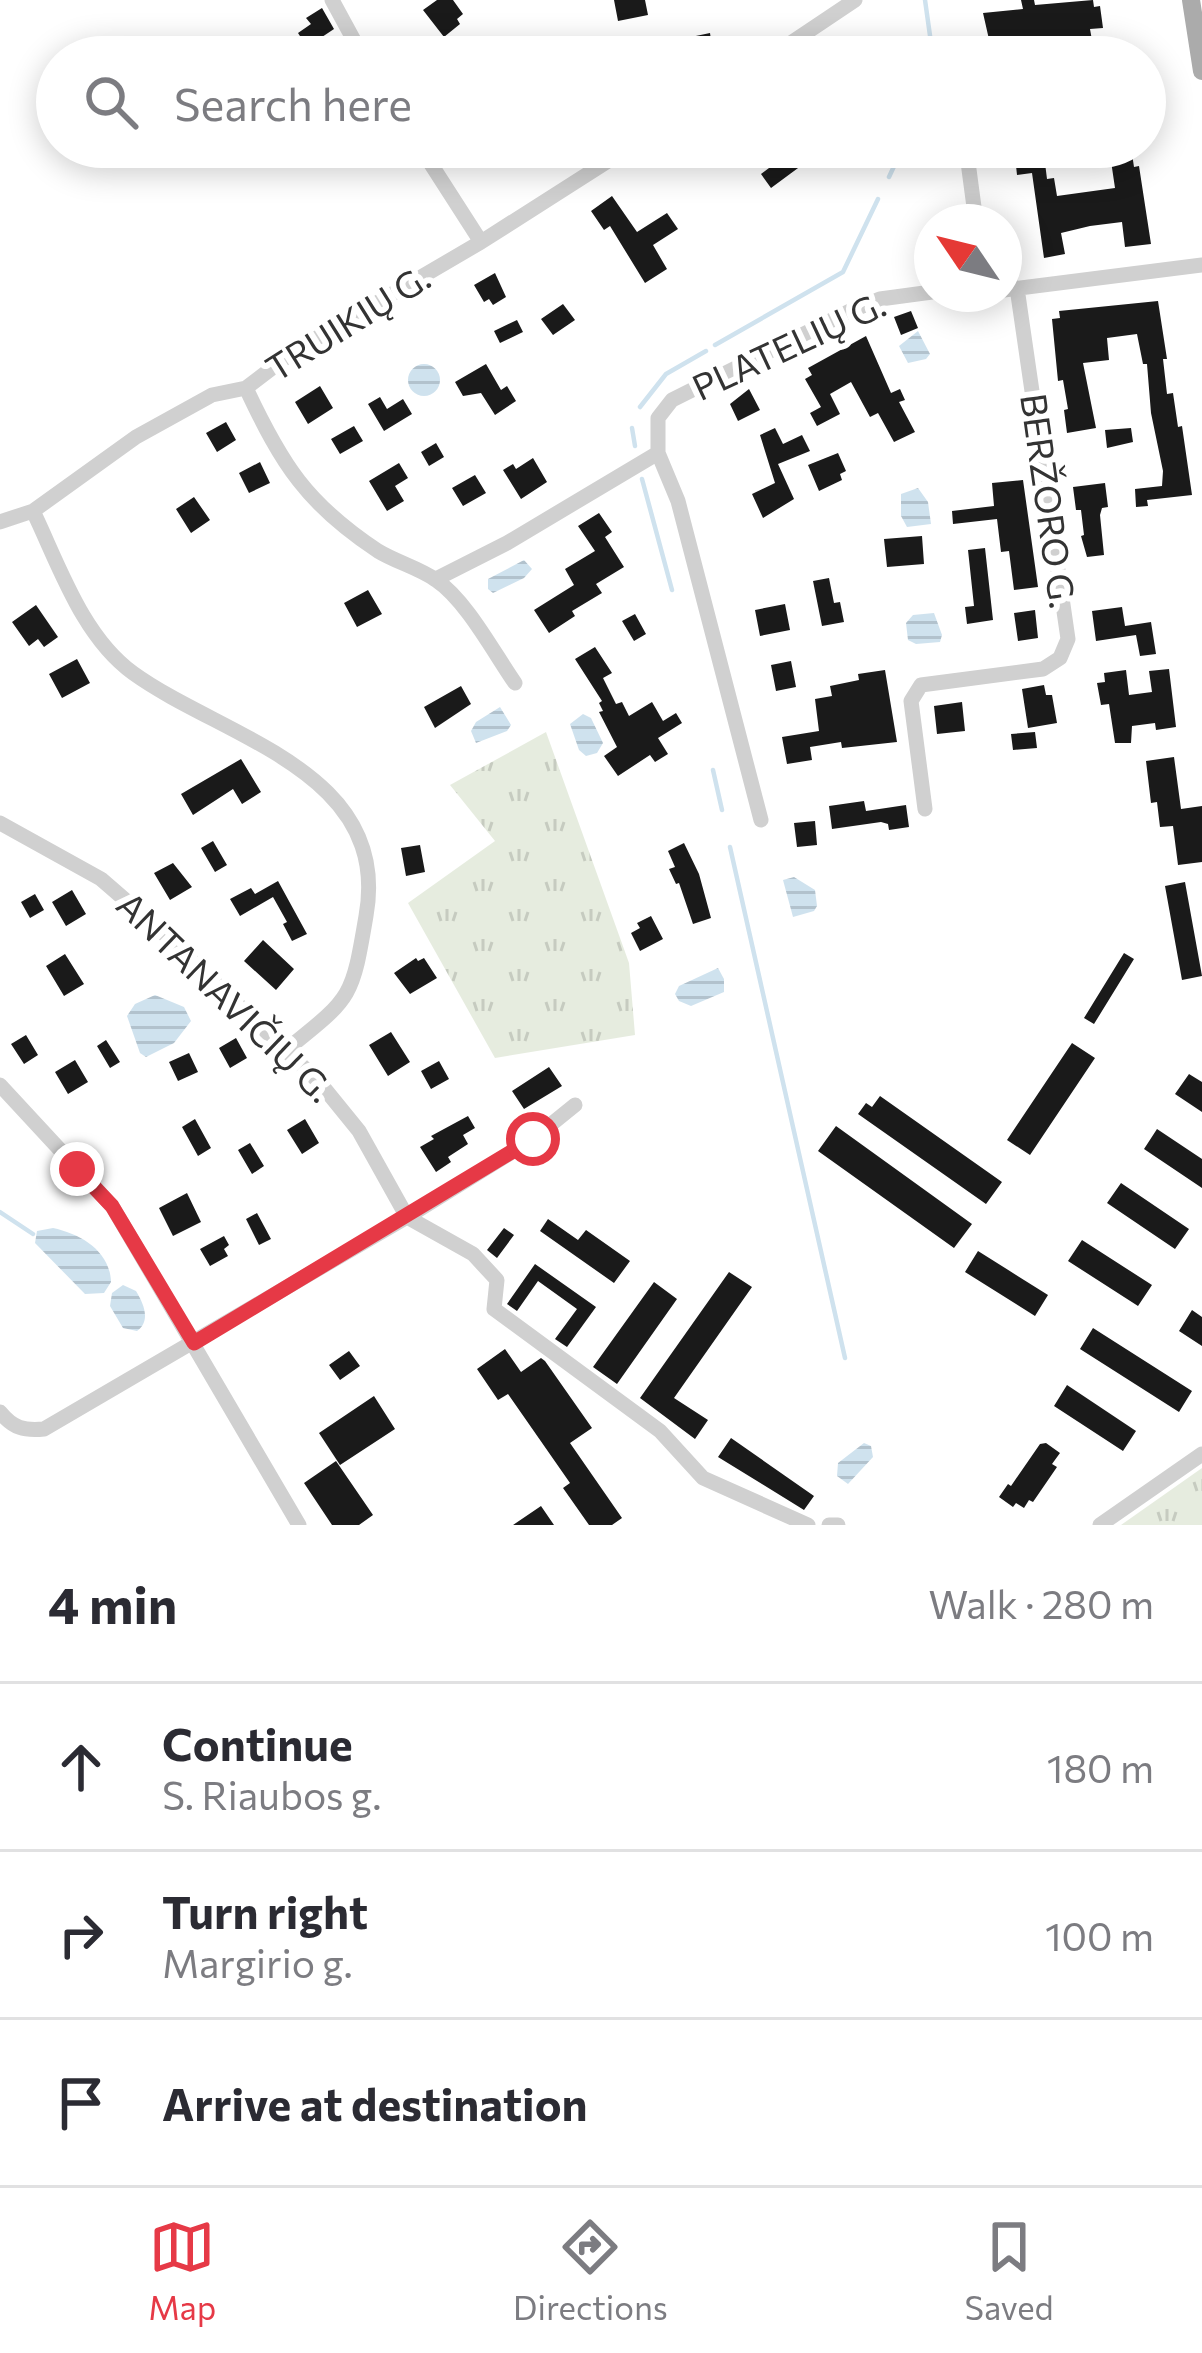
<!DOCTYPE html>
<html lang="en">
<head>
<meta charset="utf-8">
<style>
  :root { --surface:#fff; --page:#f2f2f3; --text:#2b2b33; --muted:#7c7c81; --line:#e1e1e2; --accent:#e63946 }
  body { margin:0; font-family:Commissioner,sans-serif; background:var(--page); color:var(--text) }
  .compass { position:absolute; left:914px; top:204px; width:108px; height:108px; border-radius:50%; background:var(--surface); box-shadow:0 6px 30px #0003; rotate:305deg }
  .stop { position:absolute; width:36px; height:36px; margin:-27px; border:9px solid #e63946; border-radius:50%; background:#fff }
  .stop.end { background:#e63946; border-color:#fff; box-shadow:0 3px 12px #0008 }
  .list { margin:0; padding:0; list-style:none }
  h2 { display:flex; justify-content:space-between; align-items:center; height:156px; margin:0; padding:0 48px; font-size:51px }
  h2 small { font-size:39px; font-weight:400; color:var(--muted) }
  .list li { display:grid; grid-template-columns:78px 1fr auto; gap:36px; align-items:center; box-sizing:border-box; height:168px; padding:0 48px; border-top:3px solid var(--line) }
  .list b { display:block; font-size:45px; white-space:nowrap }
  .list p { margin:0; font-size:39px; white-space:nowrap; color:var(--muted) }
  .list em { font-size:39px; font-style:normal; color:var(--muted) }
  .icon { flex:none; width:66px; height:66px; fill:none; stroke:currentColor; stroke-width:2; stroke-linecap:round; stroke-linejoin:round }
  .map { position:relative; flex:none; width:1202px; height:1525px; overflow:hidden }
  .search { position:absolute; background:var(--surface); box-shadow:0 6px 30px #0003; left:36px; right:36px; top:36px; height:132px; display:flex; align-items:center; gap:30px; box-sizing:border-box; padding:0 42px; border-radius:66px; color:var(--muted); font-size:45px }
  .sheet { height:660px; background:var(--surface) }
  nav { display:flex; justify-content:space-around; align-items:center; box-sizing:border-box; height:168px; border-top:3px solid var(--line); background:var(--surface); font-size:33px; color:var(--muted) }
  nav a { display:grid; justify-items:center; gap:6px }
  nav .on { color:var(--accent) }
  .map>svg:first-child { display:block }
  .grass { fill:url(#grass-tufts) }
  .water { fill:url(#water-rules) }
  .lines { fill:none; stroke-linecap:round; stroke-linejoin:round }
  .stream { stroke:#cfe2ee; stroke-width:4.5 }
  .building { fill:#1a1a1a }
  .minor { stroke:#d0d0d0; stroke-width:15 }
  .major { stroke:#ababab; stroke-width:18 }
  .route { stroke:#e63946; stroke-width:15 }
  .labels { text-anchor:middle; stroke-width:12; stroke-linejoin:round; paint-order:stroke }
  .street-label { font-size:36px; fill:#333; stroke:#fff }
</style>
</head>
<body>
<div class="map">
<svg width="1202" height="1525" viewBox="0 0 1202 1525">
  <defs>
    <pattern id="grass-tufts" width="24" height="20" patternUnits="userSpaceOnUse" patternTransform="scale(3)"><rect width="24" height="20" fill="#e6ecdf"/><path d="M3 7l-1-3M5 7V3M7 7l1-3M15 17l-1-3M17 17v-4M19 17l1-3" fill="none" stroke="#c6cbc0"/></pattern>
    <pattern id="water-rules" width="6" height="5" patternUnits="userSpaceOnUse" patternTransform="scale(3)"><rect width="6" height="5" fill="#cfe2ee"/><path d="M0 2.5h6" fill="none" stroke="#b2c2cd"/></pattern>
  </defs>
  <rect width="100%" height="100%" fill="#fff"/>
  <!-- grass -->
  <path class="grass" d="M546 732 629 963 635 1035 495 1058 408 903 495 841 450 785Z
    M1202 1468V1525H1121Z"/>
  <!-- water -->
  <path class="water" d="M918 331 930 354 926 359 908 363 899 346Z
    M408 380a16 16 0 1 1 32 0a16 16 0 1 1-32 0Z
    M918 488 928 502 931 524 907 527 901 516V494Z
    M524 560 532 569 524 578 493 593 488 589V579Z
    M934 613 942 635 940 642 916 644 908 640 906 623 913 615Z
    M500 707 511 725 507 731 476 743 471 731 476 722Z
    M583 714 591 718 603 743 597 753 586 756 579 750 570 724Z
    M794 877 815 890 817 906 814 911 793 917 783 880Z
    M718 968 724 979V992L691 1006 679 1001 675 994 679 986Z
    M155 995 184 1007 191 1021 174 1043 146 1057 140 1053 127 1016 135 1004Z
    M53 1228C81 1234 110 1251 111 1282L104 1293 85 1294 35 1243 37 1231Z
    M123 1285 136 1291C144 1304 151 1321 137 1331L123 1328 110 1306 112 1293Z
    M864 1443 871 1446 873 1457 848 1484 837 1476 838 1463Z"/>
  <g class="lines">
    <!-- stream -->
    <path class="stream" d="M925 0 933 57
      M889 177 903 147
      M715 345 843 272 878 199
      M640 407 666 374 706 351
      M632 428 635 446
      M642 479 672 590
      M713 770 722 810
      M730 847 845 1358
      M0 1212 33 1234"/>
  </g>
  <!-- building -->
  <path class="building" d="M437 0H453L463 14 457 19 460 24 444 37 423 10Z
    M614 0H645L648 15 618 21Z
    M1021 0H1034L1035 5 1093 0 1094 7 1100 6 1103 28 1090 29 1095 57H1081L1080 51 1046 57H993L983 13 1023 9Z
    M322 8 334 29 307 47 298 33 311 24 306 18Z
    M710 33 713 53 695 57 691 37Z
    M813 147 817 154 771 188 761 174 789 153 793 159Z
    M1014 147H1043L1047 179 1054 178 1057 196 1115 188 1111 161 1103 162 1101 147H1131L1134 167 1139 166 1151 244 1125 247 1122 222 1090 226 1061 233 1065 254 1044 258 1032 173 1017 175Z
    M612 196 637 232 667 213 678 229 653 245 667 269 645 283 610 226 604 230 591 211Z
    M495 273 506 297 493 305 489 299 484 302 474 285Z
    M1158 301 1167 359H1163L1167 394 1173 393 1178 427 1182 426 1192 495 1147 500 1148 506 1136 507 1135 489 1162 486 1163 471 1151 413 1147 364H1143L1137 334 1107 338 1109 360 1083 363 1096 428 1067 433 1064 410 1068 409 1063 380 1058 381 1052 319 1060 318 1059 311Z
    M563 304 575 320 553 335 541 319Z
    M911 311 918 328 901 335 894 317Z
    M517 320 523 332 500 343 494 331Z
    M866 336 891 393 900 389 905 400 899 402 915 432 894 442 878 413 870 417 851 382 830 394 840 414 817 426 810 413 821 407 805 379 812 375 808 368Z
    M486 364 501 390 507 386 516 401 495 415 481 393 463 396 455 382Z
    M320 386 333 408 308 424 295 402Z
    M749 389 760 410 738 421 730 404Z
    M380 397 387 409 403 399 412 414 384 431 368 404Z
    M226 422 236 440 217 452 206 433Z
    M354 426 363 441 340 454 331 439Z
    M775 428 783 444 802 435 810 451 778 464 794 499 763 518 752 494 775 483 760 435Z
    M1131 428 1133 442 1107 448 1105 430Z
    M436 443 444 457 429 466 421 452Z
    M838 453 846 471 840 474 842 480 819 491 808 465Z
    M533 458 547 482 521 499 503 470 513 464 516 469Z
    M260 462 270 483 249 493 239 473Z
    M399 463 408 478 395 486 404 501 387 511 369 481Z
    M475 475 486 493 463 506 452 488Z
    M1023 480 1038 587 1014 590 1009 551 1001 552 997 519 953 524 952 511 994 506 992 483Z
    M1105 483 1108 507 1102 508 1100 515 1104 555 1087 557 1081 536 1084 535 1081 510H1076L1073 487Z
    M194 497 210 520 191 533 176 509Z
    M599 513 612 532 605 537 624 567 596 584 602 593 572 611 575 616 549 633 534 610 574 585 565 569 595 551 578 526Z
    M922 536 924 564 887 567 884 539Z
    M985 548 993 620 967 624 965 607 974 606 968 550Z
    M829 578 834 603 840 602 844 622 822 626 813 581Z
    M368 590 382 614 357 627 344 603Z
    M785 604 790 630 760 636 755 610Z
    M36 605 58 637 44 647 38 639 29 646 12 622Z
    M1122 607 1125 626 1151 622 1156 654 1140 656 1136 635 1096 641 1092 611Z
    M1035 610 1038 638 1018 641 1014 613Z
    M635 614 646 634 634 641 622 621Z
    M595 647 612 673 603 678 616 704 622 702 629 716 652 702 663 721 676 713 682 723 658 738 668 754 655 762 650 755 618 776 604 756 617 747 599 712 603 711 599 703 602 701 575 659Z
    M77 659 90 683 62 698 49 674Z
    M791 661 796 687 776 691 771 665Z
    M1169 669 1176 727 1156 730 1155 723 1132 726 1131 743H1115L1109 704 1101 705 1097 683 1105 682 1104 673 1126 670 1129 695 1152 692 1149 671Z
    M885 670 897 742 842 748 841 742 810 747 812 760 787 764 782 737 819 731 815 699 832 696 830 686 859 680 858 674Z
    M1044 685 1046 695H1052L1057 723 1028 728 1022 689Z
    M461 686 471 704 435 728 424 707Z
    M962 702 965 731 937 734 934 706Z
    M1035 732 1037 748 1013 750 1011 734Z
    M1174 757 1181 809 1202 806V862L1178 865 1173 826 1160 827 1157 802 1151 803 1146 761Z
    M241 759 261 792 242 804 233 789 193 815 181 794Z
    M864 801 866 811 906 805 909 827 889 830 888 824 881 822 832 829 829 806Z
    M815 821 817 845 797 847 794 823Z
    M213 841 227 865 215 872 201 848Z
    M684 843 699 874 711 918 693 924 679 883 676 884 669 869 675 867 668 851Z
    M420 845 425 872 406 876 401 848Z
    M173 863 192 887 170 900 154 873Z
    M278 881 307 934 292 941 283 924 287 922 273 897 240 916 230 899 251 888 255 894Z
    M1185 882 1202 976 1182 980 1165 886Z
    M72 890 86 914 66 926 52 902Z
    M35 894 44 910 30 918 21 902Z
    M651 916 663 939 640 951 631 933 640 928 637 923Z
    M263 940 294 969 276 990 244 961Z
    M1124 953 1134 959 1094 1024 1084 1018Z
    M65 954 84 984 64 996 46 966Z
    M416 958 418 961 424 958 437 978 410 994 394 973Z
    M391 1032 410 1062 388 1076 369 1045Z
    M26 1035 38 1055 24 1064 11 1044Z
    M236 1038 247 1058 230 1068 219 1048Z
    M106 1040 120 1062 110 1068 97 1046Z
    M1072 1043 1095 1058 1030 1155 1007 1140Z
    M189 1053 198 1072 178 1081 169 1062Z
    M75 1060 88 1082 68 1094 55 1072Z
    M439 1061 449 1079 431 1089 421 1071Z
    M549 1067 562 1086 524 1109 512 1091Z
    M1189 1074 1202 1082V1112L1175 1094Z
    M880 1096 1002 1182 986 1204 858 1114 866 1103 872 1107Z
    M468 1116 475 1128 463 1135 468 1144 448 1157 451 1162 436 1172 420 1147 434 1139 431 1136Z
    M195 1119 211 1148 198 1156 182 1127Z
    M305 1119 319 1143 302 1154 287 1130Z
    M836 1126 972 1224 954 1248 818 1151Z
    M1157 1129 1202 1159V1188L1144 1149Z
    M250 1143 264 1166 252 1174 238 1150Z
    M1121 1183 1189 1229 1175 1249 1107 1203Z
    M187 1193 201 1222 173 1236 159 1208Z
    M257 1213 271 1239 259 1245 246 1219Z
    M548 1219 578 1240 586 1230 630 1261 614 1283 540 1231Z
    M504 1228 514 1235 497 1258 487 1250Z
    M224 1236 229 1245 224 1249 228 1256 210 1266 200 1249Z
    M1082 1240 1152 1285 1138 1306 1068 1261Z
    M978 1251 1048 1295 1035 1316 965 1272Z
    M535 1264 596 1307 567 1347 555 1339 577 1309 538 1281 517 1311 507 1304Z
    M729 1272 752 1287 674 1398 708 1420 695 1439 640 1398Z
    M654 1282 677 1299 617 1384 593 1367Z
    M1192 1310 1202 1317V1346L1179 1331Z
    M1093 1328 1192 1391 1179 1412 1080 1349Z
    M505 1349 521 1372 541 1358 545 1361 592 1428 570 1443 622 1518 612 1525H589L563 1488 570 1483 508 1394 498 1400 477 1369Z
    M349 1351 360 1366 340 1380 329 1365Z
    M1067 1385 1136 1431 1123 1451 1054 1406Z
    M374 1396 395 1429 340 1465 319 1433Z
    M731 1438 814 1496 804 1510 718 1457Z
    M1046 1443 1060 1453 1052 1464 1057 1467 1033 1502 1029 1500 1024 1508 1016 1503 1013 1507 999 1497 1008 1484 1011 1486 1040 1444Z
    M336 1461 373 1515 359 1525H332L304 1483Z
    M541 1506 554 1525H513Z"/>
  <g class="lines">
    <!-- minor -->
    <path class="minor" d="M332 0 363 57
      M960 46 961 57
      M770 57 855 0
      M420 147 481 242
      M966 147 976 222
      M1004 290 1202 265
      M246 388C282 465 307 504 378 551 396 562 419 568 436 580 466 600 494 653 515 683
      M658 453 678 501 761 820
      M33 511C59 565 82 636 133 673 223 738 392 771 366 916 352 999 352 997 286 1050
      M0 522 33 511 136 437 212 395 246 388 293 352 481 242 630 147
      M436 579 507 543 658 453V418L672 400 850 311 880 299 932 292
      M925 809 911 701 921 685 1043 669 1060 658 1068 639 1017 288
      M0 823 101 879 161 931 320 1083 359 1131 407 1217 473 1254 497 1280 494 1309 660 1431 703 1478 808 1525
      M0 1085 112 1206 299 1525
      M0 1412C13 1428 24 1431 44 1429L407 1217 533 1139 575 1105
      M829 1525H838
      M1100 1525 1202 1454"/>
    <!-- major -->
    <path class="major" d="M1191 0 1202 71"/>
  </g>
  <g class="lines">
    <!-- route -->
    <path class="route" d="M77 1169 112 1206 194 1343 533 1139"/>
  </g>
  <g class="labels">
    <!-- street labels -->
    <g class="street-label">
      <text transform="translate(348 323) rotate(-32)" y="13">TRUIKIŲ G.</text>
      <text transform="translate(789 346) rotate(-25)" y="13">PLATELIŲ G.</text>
      <text transform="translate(1048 501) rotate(82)" y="13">BERŽORO G.</text>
      <text transform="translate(225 997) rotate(44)" y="13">ANTANAVIČIŲ G.</text>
    </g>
  </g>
</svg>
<svg class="compass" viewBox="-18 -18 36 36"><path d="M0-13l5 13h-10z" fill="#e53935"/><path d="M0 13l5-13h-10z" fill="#7c7c81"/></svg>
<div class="stop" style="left:533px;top:1139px"></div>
<div class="stop end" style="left:77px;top:1169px"></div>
<div class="search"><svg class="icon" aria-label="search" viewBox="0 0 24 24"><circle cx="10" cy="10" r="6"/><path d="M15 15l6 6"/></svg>Search here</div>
</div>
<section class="sheet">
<h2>4 min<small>Walk · 280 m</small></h2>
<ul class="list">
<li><svg class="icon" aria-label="ahead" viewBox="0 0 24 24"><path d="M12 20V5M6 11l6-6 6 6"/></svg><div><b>Continue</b><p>S. Riaubos g.</p></div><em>180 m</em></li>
<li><svg class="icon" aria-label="right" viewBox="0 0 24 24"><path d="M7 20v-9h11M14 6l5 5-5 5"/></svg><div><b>Turn right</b><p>Margirio g.</p></div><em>100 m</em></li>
<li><svg class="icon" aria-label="arrive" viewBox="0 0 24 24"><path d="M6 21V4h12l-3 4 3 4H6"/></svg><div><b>Arrive at destination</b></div></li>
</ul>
</section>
<nav>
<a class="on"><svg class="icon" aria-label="map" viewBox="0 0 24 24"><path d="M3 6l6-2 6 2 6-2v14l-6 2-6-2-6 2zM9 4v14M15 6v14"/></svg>Map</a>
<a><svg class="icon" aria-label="directions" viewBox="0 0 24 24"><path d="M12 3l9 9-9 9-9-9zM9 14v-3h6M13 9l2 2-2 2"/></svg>Directions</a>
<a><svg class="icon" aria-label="saved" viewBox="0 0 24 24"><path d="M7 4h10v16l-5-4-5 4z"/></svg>Saved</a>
</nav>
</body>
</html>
